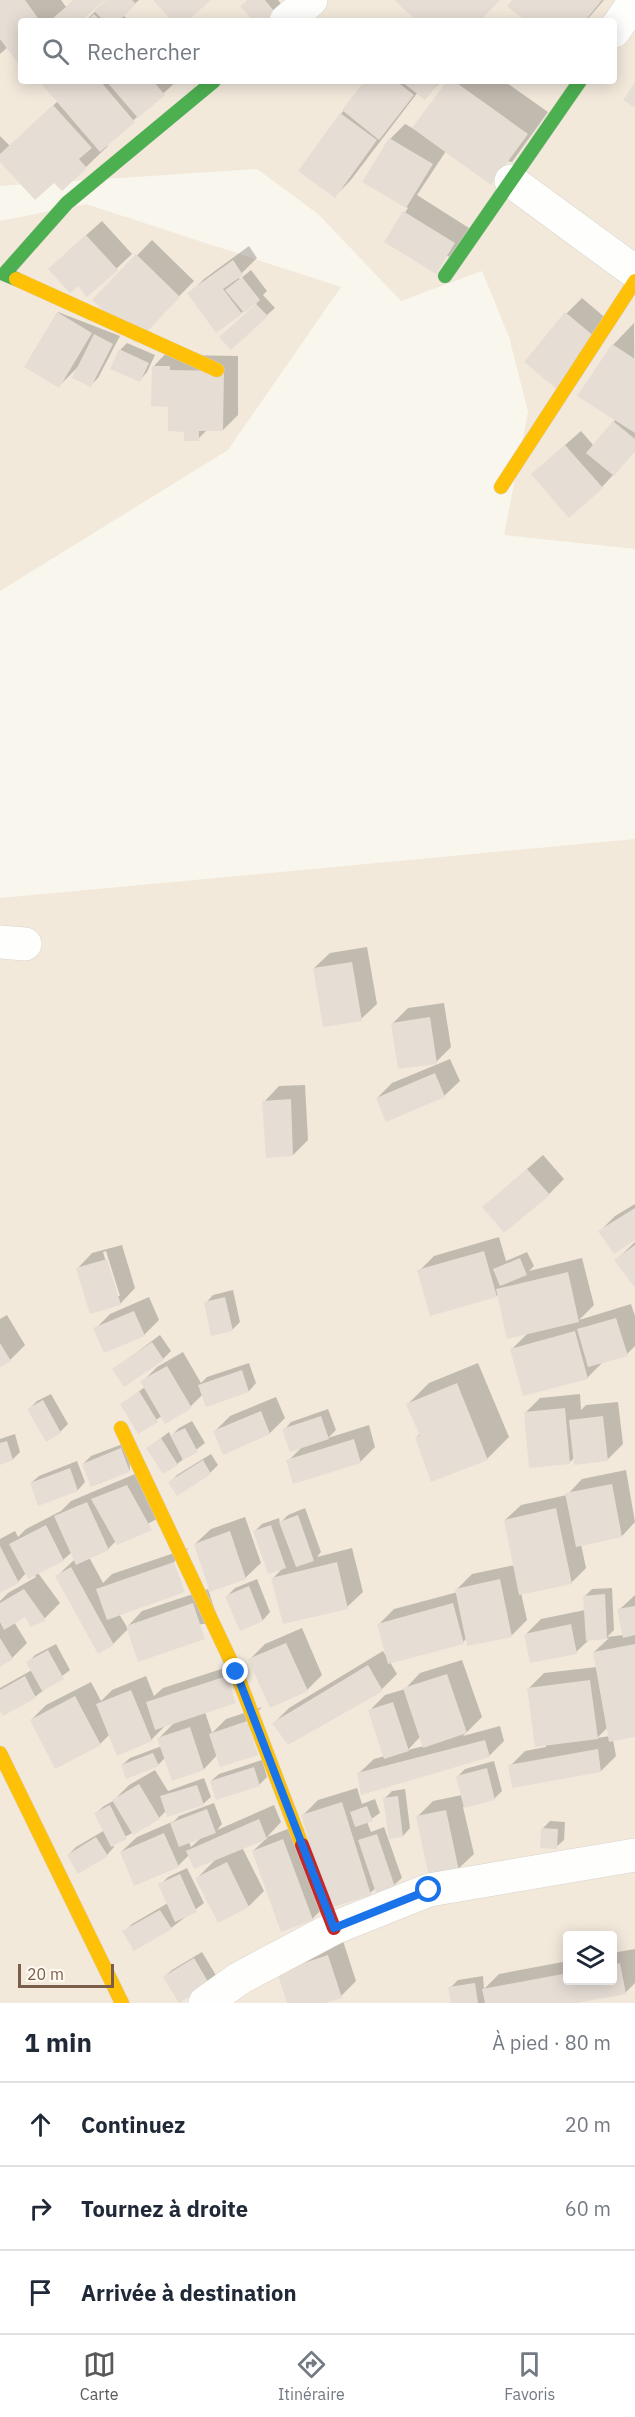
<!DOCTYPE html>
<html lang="fr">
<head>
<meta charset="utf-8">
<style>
  :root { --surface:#fff; --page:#f2f2f3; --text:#1f2937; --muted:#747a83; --line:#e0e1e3; --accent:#5c5959 }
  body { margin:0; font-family:"IBM Plex Sans",sans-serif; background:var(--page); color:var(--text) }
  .controls { position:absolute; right:18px; bottom:18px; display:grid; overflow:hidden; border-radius:6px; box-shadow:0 3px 15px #0003 }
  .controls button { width:54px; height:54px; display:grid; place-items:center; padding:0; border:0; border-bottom:2px solid var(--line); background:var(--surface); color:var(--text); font:30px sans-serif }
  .scale { position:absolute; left:18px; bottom:15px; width:96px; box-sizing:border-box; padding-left:6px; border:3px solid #7b5e4a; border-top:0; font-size:16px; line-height:21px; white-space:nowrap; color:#7b5e4a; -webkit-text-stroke:4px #fffaf1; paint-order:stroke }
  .stop { position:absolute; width:18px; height:18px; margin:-14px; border:4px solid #1a73e8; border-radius:50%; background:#fff }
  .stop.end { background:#1a73e8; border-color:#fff; box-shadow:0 2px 6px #0008 }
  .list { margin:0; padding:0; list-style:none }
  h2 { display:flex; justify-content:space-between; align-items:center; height:78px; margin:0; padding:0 24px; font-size:26px }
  h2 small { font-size:20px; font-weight:400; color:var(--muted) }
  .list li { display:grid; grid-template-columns:39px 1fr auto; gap:18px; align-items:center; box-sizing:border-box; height:84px; padding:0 24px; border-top:2px solid var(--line) }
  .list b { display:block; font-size:22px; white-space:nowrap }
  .list em { font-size:20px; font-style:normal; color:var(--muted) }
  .icon { flex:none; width:33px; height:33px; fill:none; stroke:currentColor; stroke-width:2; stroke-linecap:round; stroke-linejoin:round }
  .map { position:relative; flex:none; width:635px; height:2003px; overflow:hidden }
  .search { position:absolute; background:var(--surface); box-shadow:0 3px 15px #0003; left:18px; right:18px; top:18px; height:66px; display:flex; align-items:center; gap:15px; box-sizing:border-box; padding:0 21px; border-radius:6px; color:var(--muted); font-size:22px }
  .sheet { height:330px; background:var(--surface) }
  nav { display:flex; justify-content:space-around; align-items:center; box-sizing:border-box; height:84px; border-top:2px solid var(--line); background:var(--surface); font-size:16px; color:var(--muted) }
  nav a { display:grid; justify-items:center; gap:3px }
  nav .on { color:var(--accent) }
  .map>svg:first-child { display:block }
  .residential { fill:#f2e9db; fill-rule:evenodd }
  .shadow { fill:#0003; fill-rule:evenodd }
  .building { fill:#e6ded5 }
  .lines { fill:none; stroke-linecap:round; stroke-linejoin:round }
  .street-casing { stroke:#d9d3cc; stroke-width:34 }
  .fast-casing { stroke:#d9d2ca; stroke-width:15 }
  .slow-casing { stroke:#d9d2ca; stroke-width:15 }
  .jam-casing { stroke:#d9d2ca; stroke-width:15 }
  .street { stroke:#fefefc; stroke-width:33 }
  .fast { stroke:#4caf50; stroke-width:14 }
  .slow { stroke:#ffc107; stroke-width:14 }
  .jam { stroke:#c62828; stroke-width:14 }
  .route { stroke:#1a73e8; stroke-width:8 }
</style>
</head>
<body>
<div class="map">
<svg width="635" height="2003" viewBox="0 0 635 2003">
  <rect width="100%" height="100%" fill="#f9f6ee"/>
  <!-- residential -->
  <path class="residential" d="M0 0H635V549L504 535 528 412 509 337 482 271 401 301 318 214 257 169 0 186ZM21 21H614V81H21Z
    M86 204 341 287 228 450 0 591V221Z
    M635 839V2003H0V898ZM568 1936H612V1980H568Z"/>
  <!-- shadow -->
  <path class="shadow" d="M0 0H61L66 7 74 0H102L78 21H21L20 63 8 47 0 54Z
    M108 0H139L123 15 129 21H85Z
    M248 0H278L284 8 269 21H254L242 6Z
    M514 0H604L586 21H529Z
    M41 81H177L106 145 108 146 86 167 54 181 0 160V136L10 146 58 101Z
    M362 81H441L425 98 418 92 350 181 335 196 341 114 365 83Z
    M448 81H504L548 112 512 162 446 151 417 195 469 228 451 257 386 241 408 208 364 182 390 139 405 124 414 129Z
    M102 221 132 254 88 295 78 284 65 254Z
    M152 240 194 281 136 340 94 300Z
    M249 246 257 258 238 277 240 279 251 270 267 291 263 295 275 308 267 315 229 330 257 304 256 303 241 313 189 294 204 279Z
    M582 298 615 326 526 362 567 313Z
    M58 312 120 336 98 378 90 386 79 366 59 386Z
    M634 323 635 451 602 487 548 460 581 431 594 446 616 419 613 345Z
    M127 343 155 355 147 372 140 380 120 350Z
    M168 351 184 355 238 356V415L223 430 208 429 198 439 186 430 170 405 153 367Z
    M367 947 377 1004 361 1019 314 968 330 953Z
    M444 1003 451 1047 436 1062 393 1023 408 1008Z
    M450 1059 460 1081 444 1096 377 1098 392 1083Z
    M305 1085 308 1140 293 1155 264 1102 279 1086Z
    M543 1155 564 1179 549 1194 484 1207Z
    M635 1204V1239L600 1231 615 1216Z
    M499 1237 506 1261 527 1252 534 1266 529 1271 582 1258 594 1305 579 1320 631 1304 635 1316V1346L627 1354 602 1363 587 1378 512 1349 529 1332 499 1295 431 1314 419 1271 434 1256Z
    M635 1242V1286L616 1260Z
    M122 1245 135 1288 120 1304 77 1269 92 1253ZM106 1251 120 1296H116L103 1252Z
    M233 1290 240 1322 233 1329 213 1334 206 1303 213 1295Z
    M149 1297 159 1320 144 1335 95 1329 110 1314Z
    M7 1315 25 1345 10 1360 0 1365V1319Z
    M160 1335 171 1351 163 1359 114 1369Z
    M183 1352 201 1383 207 1377 249 1363 256 1383 249 1391 207 1405 203 1394 191 1406 162 1416 138 1432 122 1404 145 1387 142 1382 157 1367Z
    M478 1363 509 1437 487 1459 416 1438 420 1434 408 1404 429 1383Z
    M51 1394 68 1424 60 1432 29 1409 37 1401Z
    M580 1394 581 1410 586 1405 618 1402 623 1444 608 1459 575 1457 570 1462 525 1413 540 1398Z
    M276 1397 285 1418 270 1433 215 1431 230 1416Z
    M328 1409 336 1430 328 1438 369 1425 375 1447 360 1462 288 1461 302 1447 284 1430 291 1422Z
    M192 1421 205 1443 177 1464 148 1448 169 1432 171 1436 179 1428Z
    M15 1434 20 1452 13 1459 0 1463V1439Z
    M128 1442 130 1470 83 1464 91 1456Z
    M211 1454 218 1465 210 1473 177 1494 170 1483 177 1475Z
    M77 1461 85 1482 78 1490 39 1504 31 1483 39 1476Z
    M626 1470 635 1522 622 1536 581 1544 586 1568 571 1583 521 1593 527 1620 512 1635 467 1638 463 1642 390 1662 397 1674 382 1689 274 1723 289 1708 383 1651 386 1656 379 1624 394 1609 458 1592 457 1589 472 1574 515 1565 505 1520 521 1505 567 1495 582 1479Z
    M142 1471 166 1514 116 1541 108 1549 89 1557 103 1583 112 1574 189 1548 119 1614 127 1627 142 1611 208 1589 219 1623 128 1629 113 1644 57 1576 75 1559 72 1552 63 1560 38 1573 60 1603 45 1618 31 1625 25 1615 14 1622 27 1643 12 1658 0 1665V1601L8 1593 36 1577 34 1574 26 1573 18 1582 0 1591V1539L15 1531 18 1537 26 1529 61 1511 71 1501Z
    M305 1508 321 1552 317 1557 352 1548 363 1592 347 1607 273 1578 285 1566 254 1532 262 1524 279 1518 280 1523 288 1515Z
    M245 1517 261 1563 245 1578 195 1544 211 1529Z
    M257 1579 270 1612 263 1620 241 1629 227 1596 235 1588Z
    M612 1588 614 1630 607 1637 624 1635 619 1610 635 1595V1736L613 1740 616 1756 601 1771 510 1766 525 1751 546 1747 529 1688 544 1673 597 1667 594 1652 609 1638 590 1639 576 1652 526 1634 541 1619 585 1610 584 1597 592 1589ZM608 1727 610 1736 597 1738Z
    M302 1628 322 1675 307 1690 250 1659 265 1644Z
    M56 1644 70 1670 36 1696 3 1714 0 1708V1688L32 1670 28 1663 35 1655Z
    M462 1660 482 1717 463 1736 500 1726 504 1741 489 1756 358 1774 374 1759 385 1756 370 1710 385 1695 405 1689 420 1673ZM421 1736 424 1746 408 1750 418 1739Z
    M243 1662 205 1712 212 1733 226 1719 262 1707 204 1769 166 1757 158 1765H122L130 1758 162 1746 159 1738 176 1721 167 1724 151 1740 110 1734 100 1744 31 1720 46 1705 91 1682 101 1701 112 1690 146 1676 154 1696 163 1688Z
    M262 1760 267 1777 259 1785 211 1781 219 1774Z
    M494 1761 502 1791 494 1799 463 1807 474 1854 458 1869 417 1817 433 1801 462 1795 458 1776 465 1769Z
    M155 1770 168 1791 204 1778 211 1797 202 1805 167 1810 159 1818 112 1844 114 1847 107 1855H68L76 1847 105 1830 96 1813 104 1806 113 1801 129 1785Z
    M357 1788 362 1804 375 1799 380 1813 367 1822 371 1832 384 1827 402 1878 394 1885 376 1888 370 1893 303 1815 318 1800Z
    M405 1789 410 1828 403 1836 385 1798 392 1791Z
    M214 1803 222 1824 217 1830 274 1805 281 1822 267 1837 298 1825 327 1904 312 1919 253 1851 268 1837 242 1847 264 1891 249 1906 197 1878 217 1858 189 1855 178 1866 121 1852 137 1837 174 1821 179 1816ZM202 1837 191 1847 189 1842Z
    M550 1821 565 1822 564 1840 556 1847 543 1828Z
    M187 1868 204 1903 171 1928 134 1949 124 1932 132 1924 168 1903 160 1885 168 1877Z
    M343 1941 356 1981 341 1996 320 2003H289L279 1972Z
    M635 1949V1983L625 1993 569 2003H452L450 1988 458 1980 483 1976 484 1989 499 1974 568 1961V1980H612V1953Z
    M202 1952 217 1977 209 1984 164 1977 172 1970Z"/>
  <!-- building -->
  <path class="building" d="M0 0H25L40 21H21L19 65 0 39Z
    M74 0H105L81 21H55L53 18Z
    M106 0H132L136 4 119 21H104L94 11Z
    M153 0H211L187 21H172Z
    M248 0H265L278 16 272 21H253L240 6Z
    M394 0H500L480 21H417Z
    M512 0H602L585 21H526L507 6Z
    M94 14 101 21H86Z
    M39 81H100L135 122 100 152Z
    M106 81H153L165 95 138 118Z
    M360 81H396L414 95 379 140 342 110 363 83Z
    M401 81H440L425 100Z
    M447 81H454L528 134 491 185 412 128Z
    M635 82V108L623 100Z
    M53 105 92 148 79 159 87 168 62 191 54 183 35 200 0 162V154Z
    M340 113 377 140 335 198 298 171Z
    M389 138 433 164 406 208 362 182Z
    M403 211 455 243 436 274 384 242Z
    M86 235 118 270 87 297 78 286 70 293 48 269Z
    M136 254 180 297 136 343 92 300Z
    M233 260 243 275 223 289 242 314 216 333 187 293Z
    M242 277 260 300 244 313 225 290Z
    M256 304 268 316 231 350 219 337Z
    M57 312 92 333 59 388 24 367Z
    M565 312 601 342 560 392 524 362Z
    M94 334 113 344 91 387 72 378Z
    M612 344 635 359V433L577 396Z
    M119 349 149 363 140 382 110 369Z
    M152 366H170V370L224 371 223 431H199V441H184V432L168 431V407L151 406Z
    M613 421 635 439V451L614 476 586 453Z
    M565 445 603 488 569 518 531 474Z
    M352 962 362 1021 323 1027 313 968Z
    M430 1017 437 1064 398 1069 391 1023Z
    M435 1073 445 1097 386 1122 376 1098Z
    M291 1099 293 1156 266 1158 262 1101Z
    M527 1169 550 1195 504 1233 482 1207Z
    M635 1208V1240L614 1254 598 1231Z
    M635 1245V1288L614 1260Z
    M484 1251 497 1297 430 1316 417 1270Z
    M520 1258 527 1275 500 1286 493 1269Z
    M107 1259 121 1305 90 1314 76 1268Z
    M568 1272 579 1322 507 1339 496 1289Z
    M225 1297 233 1331 211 1336 204 1302Z
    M134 1311 145 1336 104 1353 93 1328Z
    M616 1318 628 1356 588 1367 577 1329Z
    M575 1331 588 1379 523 1396 510 1349Z
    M152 1342 164 1360 124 1387 112 1369Z
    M0 1343 11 1361 0 1367Z
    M167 1366 192 1408 165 1424 140 1381Z
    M242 1370 249 1392 206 1407 198 1385Z
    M457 1383 488 1460 431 1482 415 1437 420 1436 406 1404Z
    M139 1391 158 1422 138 1434 120 1404Z
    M43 1400 61 1433 46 1442 27 1409Z
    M565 1408 570 1464 529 1468 524 1412Z
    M261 1411 270 1434 223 1455 213 1431Z
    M321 1416 329 1439 290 1452 282 1429Z
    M603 1416 608 1461 574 1465 569 1420Z
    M185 1428 198 1452 183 1460 170 1435Z
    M161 1438 178 1465 163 1474 146 1448Z
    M354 1439 361 1463 293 1484 286 1460Z
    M7 1441 13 1460 0 1465V1443Z
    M121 1448 130 1472 91 1487 82 1464Z
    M203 1460 211 1474 177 1496 168 1482Z
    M70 1468 78 1491 38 1506 30 1483Z
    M612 1484 622 1537 576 1547 565 1493Z
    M127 1485 152 1530 117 1545 91 1499Z
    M87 1502 109 1550 76 1565 54 1516Z
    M556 1508 572 1584 519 1595 504 1520Z
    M298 1515 314 1561 296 1567 279 1522Z
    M46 1525 64 1561 28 1579 9 1544Z
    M271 1525 286 1568 268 1574 253 1531Z
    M230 1531 246 1579 210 1592 194 1544Z
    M0 1546 19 1583 0 1593Z
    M174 1562 185 1592 107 1620 96 1589Z
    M337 1562 348 1609 283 1624 271 1578Z
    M71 1567 114 1645 98 1654 55 1576Z
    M500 1579 512 1637 467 1646 455 1589Z
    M249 1586 263 1621 240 1631 225 1596Z
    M24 1589 46 1620 31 1627 25 1617 4 1630 0 1622V1603Z
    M605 1594 607 1639 586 1641 583 1596Z
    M193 1603 205 1639 138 1662 126 1626Z
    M453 1603 464 1644 388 1664 377 1624Z
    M635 1606V1635L623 1638 617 1609Z
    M571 1624 577 1654 530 1663 524 1634Z
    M0 1638 13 1659 0 1667Z
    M286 1643 308 1691 270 1708 248 1659Z
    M635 1644V1737L609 1742 593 1652Z
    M48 1650 64 1679 42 1691 26 1662Z
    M368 1665 383 1691 288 1745 272 1723Z
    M447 1674 467 1733 423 1748 403 1688Z
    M25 1676 36 1698 3 1716 0 1711V1690Z
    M227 1676 236 1703 155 1730 146 1702Z
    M590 1680 598 1739 535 1747 527 1688Z
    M131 1690 152 1741 117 1756 96 1704Z
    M75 1696 101 1745 55 1769 30 1720Z
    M393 1702 409 1751 384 1759 368 1710Z
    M247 1721 258 1755 220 1767 209 1734Z
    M190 1727 204 1770 172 1781 157 1738Z
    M485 1740 490 1757 361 1795 357 1773Z
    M598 1749 601 1772 512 1788 508 1765Z
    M153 1753 159 1766 126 1779 121 1765Z
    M254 1767 260 1786 216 1800 210 1781Z
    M487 1768 495 1800 464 1808 456 1776Z
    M139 1784 160 1819 133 1835 112 1800Z
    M197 1785 204 1805 167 1817 160 1796Z
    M398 1796 403 1837 389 1839 383 1798Z
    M342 1802 371 1895 330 1908 301 1815Z
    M110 1805 127 1839 111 1847 94 1813Z
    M367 1806 373 1821 355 1827 350 1812Z
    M207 1809 216 1833 179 1847 170 1823Z
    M446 1810 459 1871 429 1877 416 1816Z
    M259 1819 267 1839 194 1869 186 1851Z
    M541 1828 558 1829 557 1849 540 1848Z
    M164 1833 179 1867 134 1886 120 1852Z
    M377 1834 395 1887 376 1893 358 1840Z
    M96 1837 108 1856 78 1874 67 1855Z
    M283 1839 313 1920 281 1932 252 1851Z
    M227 1862 249 1907 218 1923 195 1878Z
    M180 1874 197 1912 175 1922 158 1884Z
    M160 1910 172 1929 134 1951 122 1931Z
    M328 1955 342 1998 325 2003H287L277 1972Z
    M194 1958 210 1985 179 2003 163 1977Z
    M620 1963 626 1994 577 2003H485L482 1989 568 1973V1980H612V1965Z
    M475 1983 478 2003H451L448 1987Z"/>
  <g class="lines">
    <!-- street casing -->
    <g class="street-casing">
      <path id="street" d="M286 21 311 0
        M614 31 635 1
        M511 181 635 272
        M0 942 25 944
        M205 2003 240 1978 334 1928 429 1890 635 1855"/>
    </g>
    <!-- fast casing -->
    <g class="fast-casing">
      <path id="fast" d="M445 276 580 81
        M16 279 4 274 67 203 214 81"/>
    </g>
    <!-- slow casing -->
    <g class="slow-casing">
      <path id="slow" d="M16 279 217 370
        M501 487 635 281
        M121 1428 236 1672 302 1845
        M0 1753 122 2003"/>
    </g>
    <!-- jam casing -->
    <g class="jam-casing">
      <path id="jam" d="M302 1845 334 1928"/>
    </g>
    <!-- street -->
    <use href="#street" class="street"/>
    <!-- fast -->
    <use href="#fast" class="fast"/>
    <!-- slow -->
    <use href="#slow" class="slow"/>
    <!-- jam -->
    <use href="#jam" class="jam"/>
  </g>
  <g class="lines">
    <!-- route -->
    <path class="route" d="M236 1672 334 1928 429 1890"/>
  </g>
</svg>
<div class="controls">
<button><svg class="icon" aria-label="layers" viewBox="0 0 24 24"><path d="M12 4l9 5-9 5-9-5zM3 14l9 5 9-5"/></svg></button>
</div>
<div class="scale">20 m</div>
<div class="stop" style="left:429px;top:1890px"></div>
<div class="stop end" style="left:236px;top:1672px"></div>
<div class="search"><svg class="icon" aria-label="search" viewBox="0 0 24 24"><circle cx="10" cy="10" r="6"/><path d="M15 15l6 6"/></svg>Rechercher</div>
</div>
<section class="sheet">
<h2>1 min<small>À pied · 80 m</small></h2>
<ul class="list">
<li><svg class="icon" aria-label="ahead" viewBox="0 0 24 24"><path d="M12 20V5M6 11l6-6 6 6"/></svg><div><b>Continuez</b></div><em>20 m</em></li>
<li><svg class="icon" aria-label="right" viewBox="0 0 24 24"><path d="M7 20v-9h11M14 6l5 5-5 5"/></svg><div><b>Tournez à droite</b></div><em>60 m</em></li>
<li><svg class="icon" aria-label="arrive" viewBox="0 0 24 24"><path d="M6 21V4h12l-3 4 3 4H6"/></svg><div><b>Arrivée à destination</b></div></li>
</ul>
</section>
<nav>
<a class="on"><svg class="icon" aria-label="map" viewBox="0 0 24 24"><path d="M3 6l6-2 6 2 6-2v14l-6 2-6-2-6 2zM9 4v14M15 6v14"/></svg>Carte</a>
<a><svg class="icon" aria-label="directions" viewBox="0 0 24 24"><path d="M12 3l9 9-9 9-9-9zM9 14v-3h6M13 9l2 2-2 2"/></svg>Itinéraire</a>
<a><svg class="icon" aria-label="saved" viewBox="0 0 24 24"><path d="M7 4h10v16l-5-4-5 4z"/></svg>Favoris</a>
</nav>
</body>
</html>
